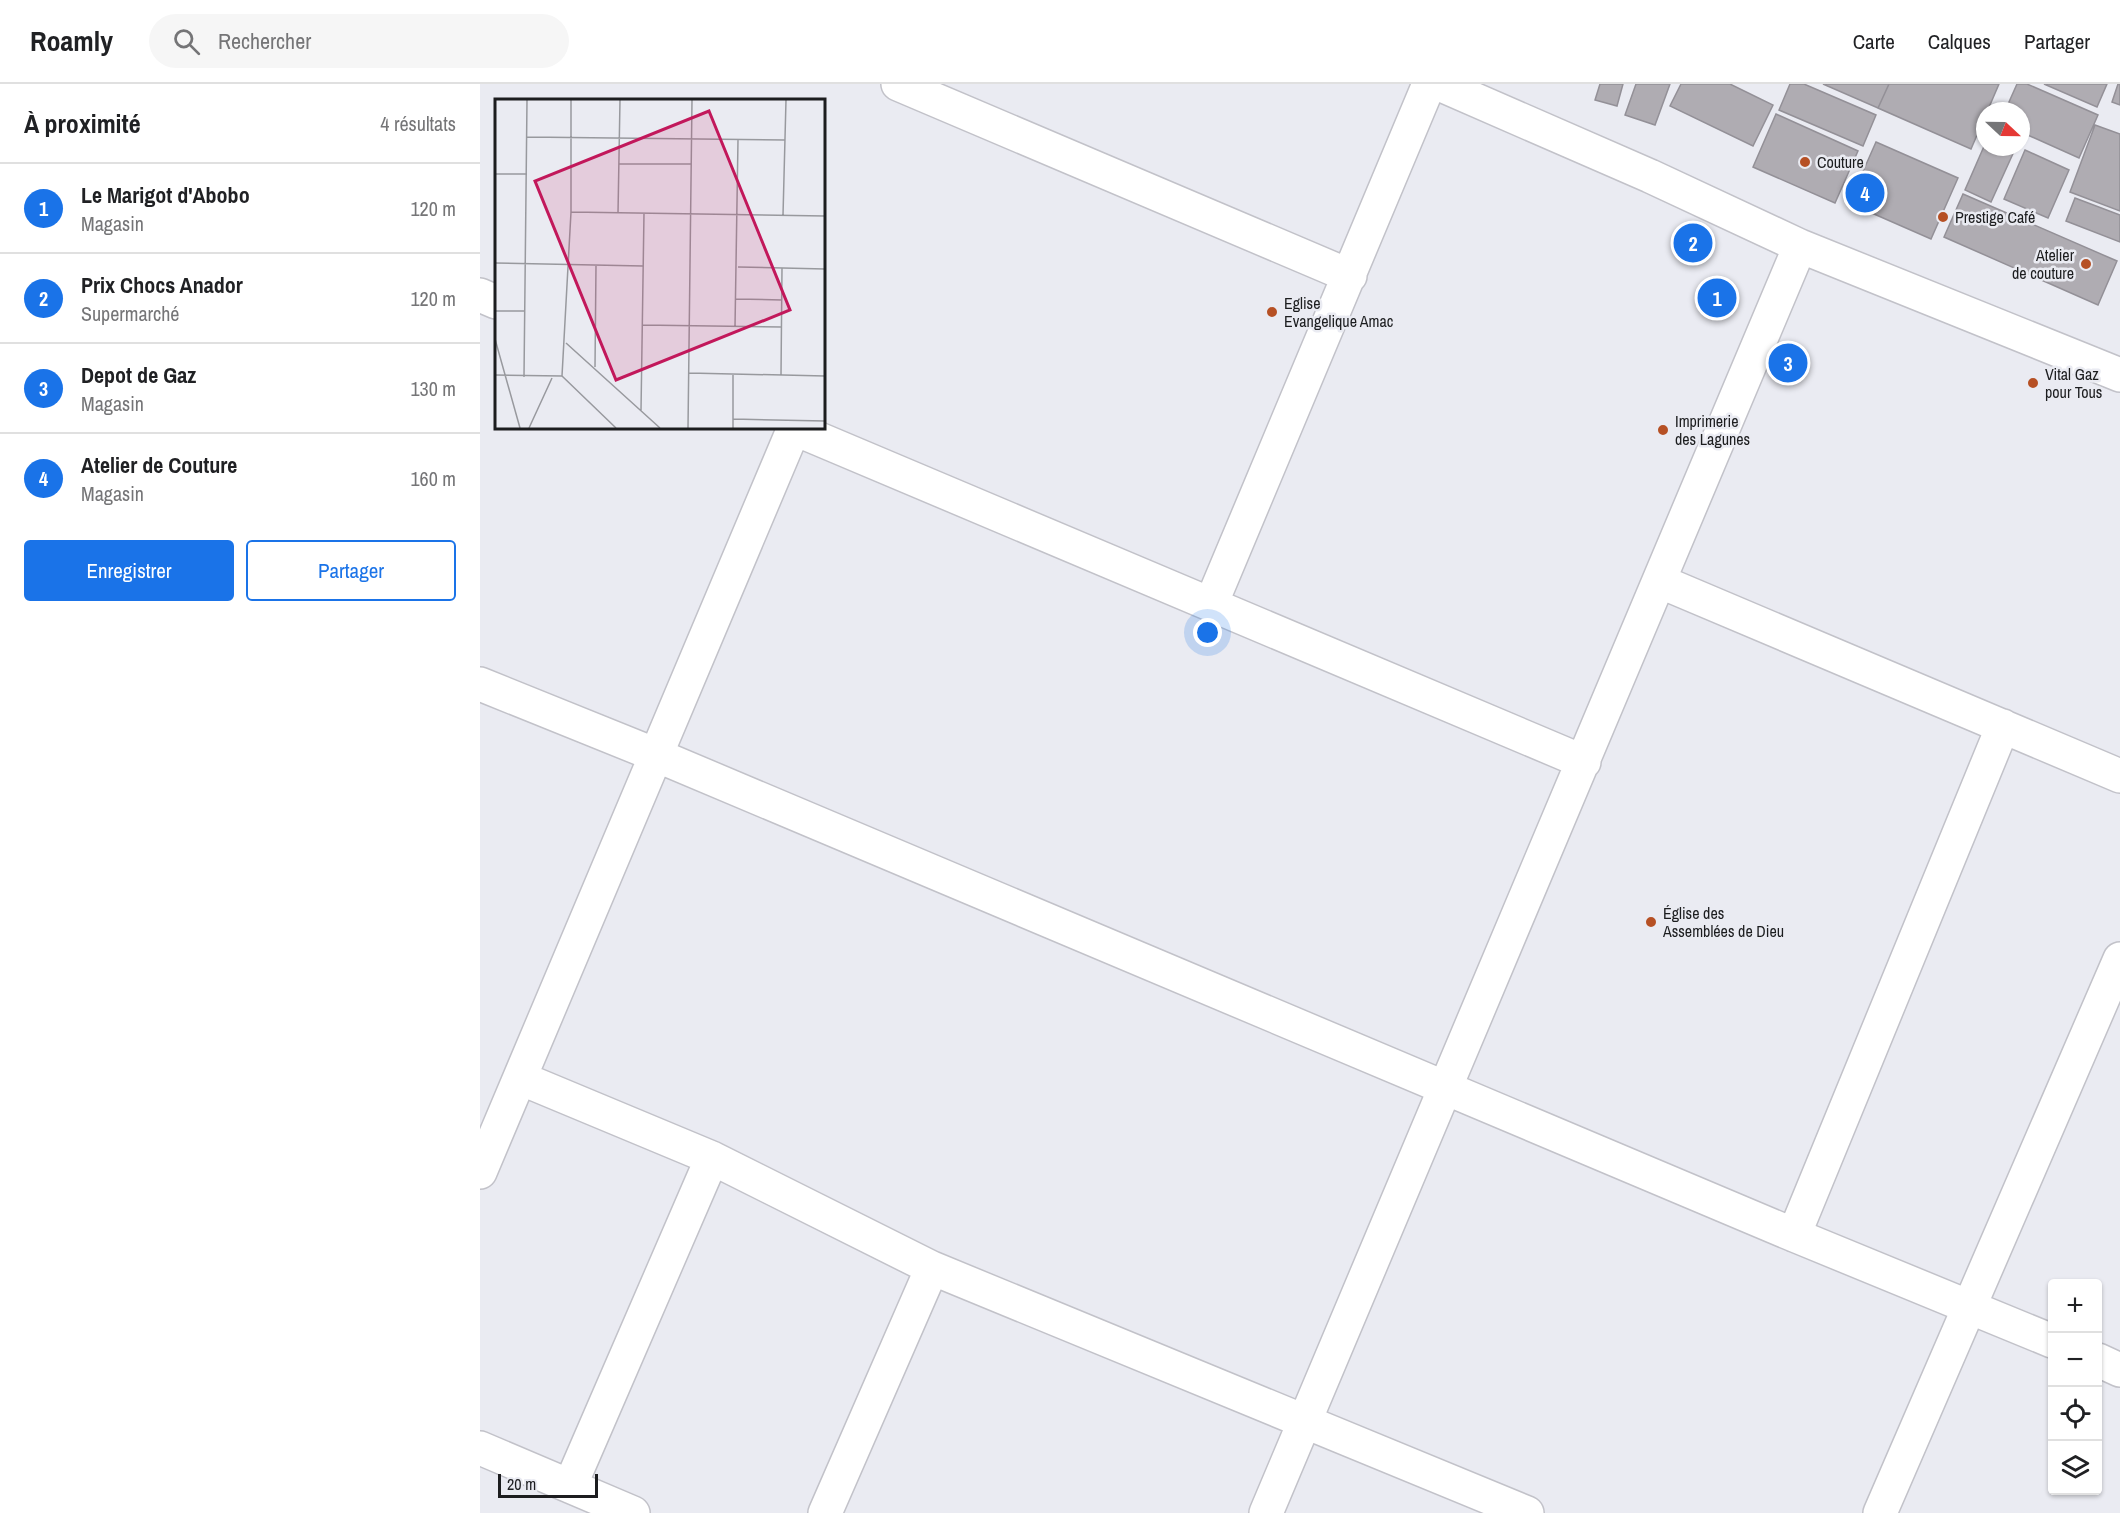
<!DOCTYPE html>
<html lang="fr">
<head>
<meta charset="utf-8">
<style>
  :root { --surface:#fff; --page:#f6f6f6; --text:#202124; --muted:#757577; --line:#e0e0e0; --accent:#1a73e8 }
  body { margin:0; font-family:"Archivo Narrow",sans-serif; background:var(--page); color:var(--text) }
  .controls { position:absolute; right:18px; bottom:18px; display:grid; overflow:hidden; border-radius:6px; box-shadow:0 2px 4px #0004 }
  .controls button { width:54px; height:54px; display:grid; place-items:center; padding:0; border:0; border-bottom:2px solid var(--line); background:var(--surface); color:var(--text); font:30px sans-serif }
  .compass { position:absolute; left:1496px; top:18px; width:54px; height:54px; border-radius:50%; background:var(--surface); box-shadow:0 2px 4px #0004; rotate:112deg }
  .scale { position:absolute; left:18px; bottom:15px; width:100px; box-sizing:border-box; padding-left:6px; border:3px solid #1c1d1f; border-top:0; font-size:16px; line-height:21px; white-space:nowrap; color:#1c1d1f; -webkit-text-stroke:4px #eaebf2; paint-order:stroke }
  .you { position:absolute; left:728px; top:549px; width:21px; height:21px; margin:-15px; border:4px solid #fff; border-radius:50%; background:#1a73e8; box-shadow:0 0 0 9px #1a73e833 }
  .badge { display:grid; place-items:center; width:39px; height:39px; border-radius:50%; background:var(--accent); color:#fff; font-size:20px; font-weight:700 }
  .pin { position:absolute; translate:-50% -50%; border:3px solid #fff; box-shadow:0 2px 6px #0006 }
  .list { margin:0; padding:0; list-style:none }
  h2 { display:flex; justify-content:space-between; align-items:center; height:78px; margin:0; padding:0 24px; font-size:26px }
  h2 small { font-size:20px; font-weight:400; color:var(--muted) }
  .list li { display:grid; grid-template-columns:39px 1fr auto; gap:18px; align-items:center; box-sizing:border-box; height:90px; padding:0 24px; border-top:2px solid var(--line) }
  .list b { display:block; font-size:22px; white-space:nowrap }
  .list p { margin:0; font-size:20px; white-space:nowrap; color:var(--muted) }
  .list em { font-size:20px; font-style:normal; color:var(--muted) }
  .actions { display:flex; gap:12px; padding:18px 24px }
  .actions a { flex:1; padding:14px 0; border:2px solid var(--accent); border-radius:6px; text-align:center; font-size:21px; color:var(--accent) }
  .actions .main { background:var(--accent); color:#fff }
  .icon { flex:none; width:33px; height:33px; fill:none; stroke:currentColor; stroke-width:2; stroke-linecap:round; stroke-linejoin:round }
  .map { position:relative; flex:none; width:1640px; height:1429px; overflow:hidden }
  header { display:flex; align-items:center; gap:36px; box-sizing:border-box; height:84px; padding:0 30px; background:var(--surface); border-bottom:2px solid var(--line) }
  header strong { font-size:28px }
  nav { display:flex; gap:33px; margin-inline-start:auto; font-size:21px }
  .search { width:420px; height:54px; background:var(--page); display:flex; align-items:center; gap:15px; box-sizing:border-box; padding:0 21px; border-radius:33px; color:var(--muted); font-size:22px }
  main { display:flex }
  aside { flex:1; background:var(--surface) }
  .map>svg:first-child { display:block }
  .building { fill:#afacb2; stroke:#939097; stroke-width:1.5 }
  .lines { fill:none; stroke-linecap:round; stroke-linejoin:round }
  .minor-casing { stroke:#c2c2c9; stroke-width:36 }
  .minor { stroke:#fff; stroke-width:33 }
  .poi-dot { fill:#b65024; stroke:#eaebf2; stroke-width:2 }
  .labels { text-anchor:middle; stroke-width:5; stroke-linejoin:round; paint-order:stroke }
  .poi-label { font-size:16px; fill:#1c1d1f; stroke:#eaebf2; text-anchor:start }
  .inset-road { fill:none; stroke:#98999e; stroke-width:1.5 }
  .view { fill:#c2185b; fill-opacity:0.15; stroke:#c2185b; stroke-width:3 }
  .inset-edge { fill:none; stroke:#1c1d1f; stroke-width:3 }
</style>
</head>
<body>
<header>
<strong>Roamly</strong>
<div class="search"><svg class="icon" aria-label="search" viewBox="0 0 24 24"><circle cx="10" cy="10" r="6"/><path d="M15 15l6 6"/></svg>Rechercher</div>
<nav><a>Carte</a><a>Calques</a><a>Partager</a></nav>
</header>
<main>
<aside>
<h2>À proximité<small>4 résultats</small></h2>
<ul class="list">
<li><span class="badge">1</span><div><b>Le Marigot d'Abobo</b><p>Magasin</p></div><em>120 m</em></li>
<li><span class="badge">2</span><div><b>Prix Chocs Anador</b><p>Supermarché</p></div><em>120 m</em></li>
<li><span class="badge">3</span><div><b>Depot de Gaz</b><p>Magasin</p></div><em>130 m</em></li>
<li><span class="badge">4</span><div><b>Atelier de Couture</b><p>Magasin</p></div><em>160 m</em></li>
</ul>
<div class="actions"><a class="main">Enregistrer</a><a>Partager</a></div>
</aside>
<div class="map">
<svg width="1640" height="1429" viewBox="0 0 1640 1429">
  <rect width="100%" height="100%" fill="#eaebf2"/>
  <!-- building -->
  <path class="building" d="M1120 0H1143L1137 22 1115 16Z
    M1156 0H1190L1175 41 1145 31Z
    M1201 0H1250L1293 21 1273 62 1190 22Z
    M1310 0H1324L1396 31 1383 62 1299 26Z
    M1343 0H1409L1398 24Z
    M1409 0H1519L1491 65 1398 24Z
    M1537 0H1547L1618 31 1599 74 1541 48V27H1525Z
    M1564 0H1627L1617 23Z
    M1638 0H1640V21L1632 18Z
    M1296 30 1378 67 1355 119 1273 83Z
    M1615 41 1640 50V127L1590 108Z
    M1396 58 1478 94 1451 155 1369 119Z
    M1505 60V63H1536L1511 118 1485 106Z
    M1545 66 1589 86 1568 134 1524 115Z
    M1483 110 1637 177 1618 221 1464 153Z
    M1595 114 1640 131V158L1586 137Z"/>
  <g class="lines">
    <!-- minor casing -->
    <g class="minor-casing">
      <path id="minor" d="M418 0 870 192
        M959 0 1170 92 1320 162 1640 291
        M0 211 16 218
        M313 344 1104 678
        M1179 497 1640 692
        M731 520 949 0
        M0 600 176 671 1314 1151 1572 1257
        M40 994 232 1074 452 1184 1047 1429
        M0 1088 314 344
        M1314 1151 1523 642
        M1618 1276 1640 1286
        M0 1364 153 1429
        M90 1402 232 1074
        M345 1429 452 1184
        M786 1429 1320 162
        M1400 1429 1640 875"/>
    </g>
    <!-- minor -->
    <use href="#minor" class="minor"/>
  </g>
  <!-- markers -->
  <g class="poi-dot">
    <circle cx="1325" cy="78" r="6"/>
    <circle cx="1463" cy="133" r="6"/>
    <circle cx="1606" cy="180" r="6"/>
    <circle cx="792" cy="228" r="6"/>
    <circle cx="1553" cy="299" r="6"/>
    <circle cx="1183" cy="346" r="6"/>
    <circle cx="1171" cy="838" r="6"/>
  </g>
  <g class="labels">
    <!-- poi labels -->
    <g class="poi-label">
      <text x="1337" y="84">Couture</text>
      <text x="1475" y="139">Prestige Café</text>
      <text x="1594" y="177" text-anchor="end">Atelier<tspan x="1594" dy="18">de couture</tspan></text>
      <text x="804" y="225">Eglise<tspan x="804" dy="18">Evangelique Amac</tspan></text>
      <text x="1565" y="296">Vital Gaz<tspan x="1565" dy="18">pour Tous</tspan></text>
      <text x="1195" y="343">Imprimerie<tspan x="1195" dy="18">des Lagunes</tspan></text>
      <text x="1183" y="835">Église des<tspan x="1183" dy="18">Assemblées de Dieu</tspan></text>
    </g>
  </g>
  <!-- overview -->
  <g transform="translate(15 15)">
    <rect width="330" height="330" fill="#eaebf2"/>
    <path class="inset-road" d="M32 38 290 41M124 65H196M0 75H32M76 113 330 117M123 114 125 1M288 116 291 1M0 164 148 167M243 168 330 170M240 200 287 201M0 212H29M147 226 286 228M240 228 243 41M0 240 25 329M71 244 165 329M100 268 101 166M194 274 330 277M0 276 67 277M286 276 287 169M67 277 76 113V1M67 277 121 329M29 278 32 1M146 312 149 114M238 320 330 322M34 329 57 279M193 329 197 1M238 329V275"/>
    <path class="view" d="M214 12 295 211 121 281 40 82Z"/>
    <rect width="330" height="330" class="inset-edge"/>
  </g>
</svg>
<div class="controls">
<button>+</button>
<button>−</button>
<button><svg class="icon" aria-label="locate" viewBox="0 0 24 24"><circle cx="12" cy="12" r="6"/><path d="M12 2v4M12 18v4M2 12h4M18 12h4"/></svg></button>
<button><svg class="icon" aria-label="layers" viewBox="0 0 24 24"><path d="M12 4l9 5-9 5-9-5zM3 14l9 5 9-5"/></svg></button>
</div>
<svg class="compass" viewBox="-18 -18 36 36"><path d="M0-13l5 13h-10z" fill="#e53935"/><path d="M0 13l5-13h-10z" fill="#757577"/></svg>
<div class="scale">20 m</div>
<div class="you"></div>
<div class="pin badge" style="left:1237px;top:214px">1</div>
<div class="pin badge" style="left:1213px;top:159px">2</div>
<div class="pin badge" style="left:1308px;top:279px">3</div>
<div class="pin badge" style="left:1385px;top:109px">4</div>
</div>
</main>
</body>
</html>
